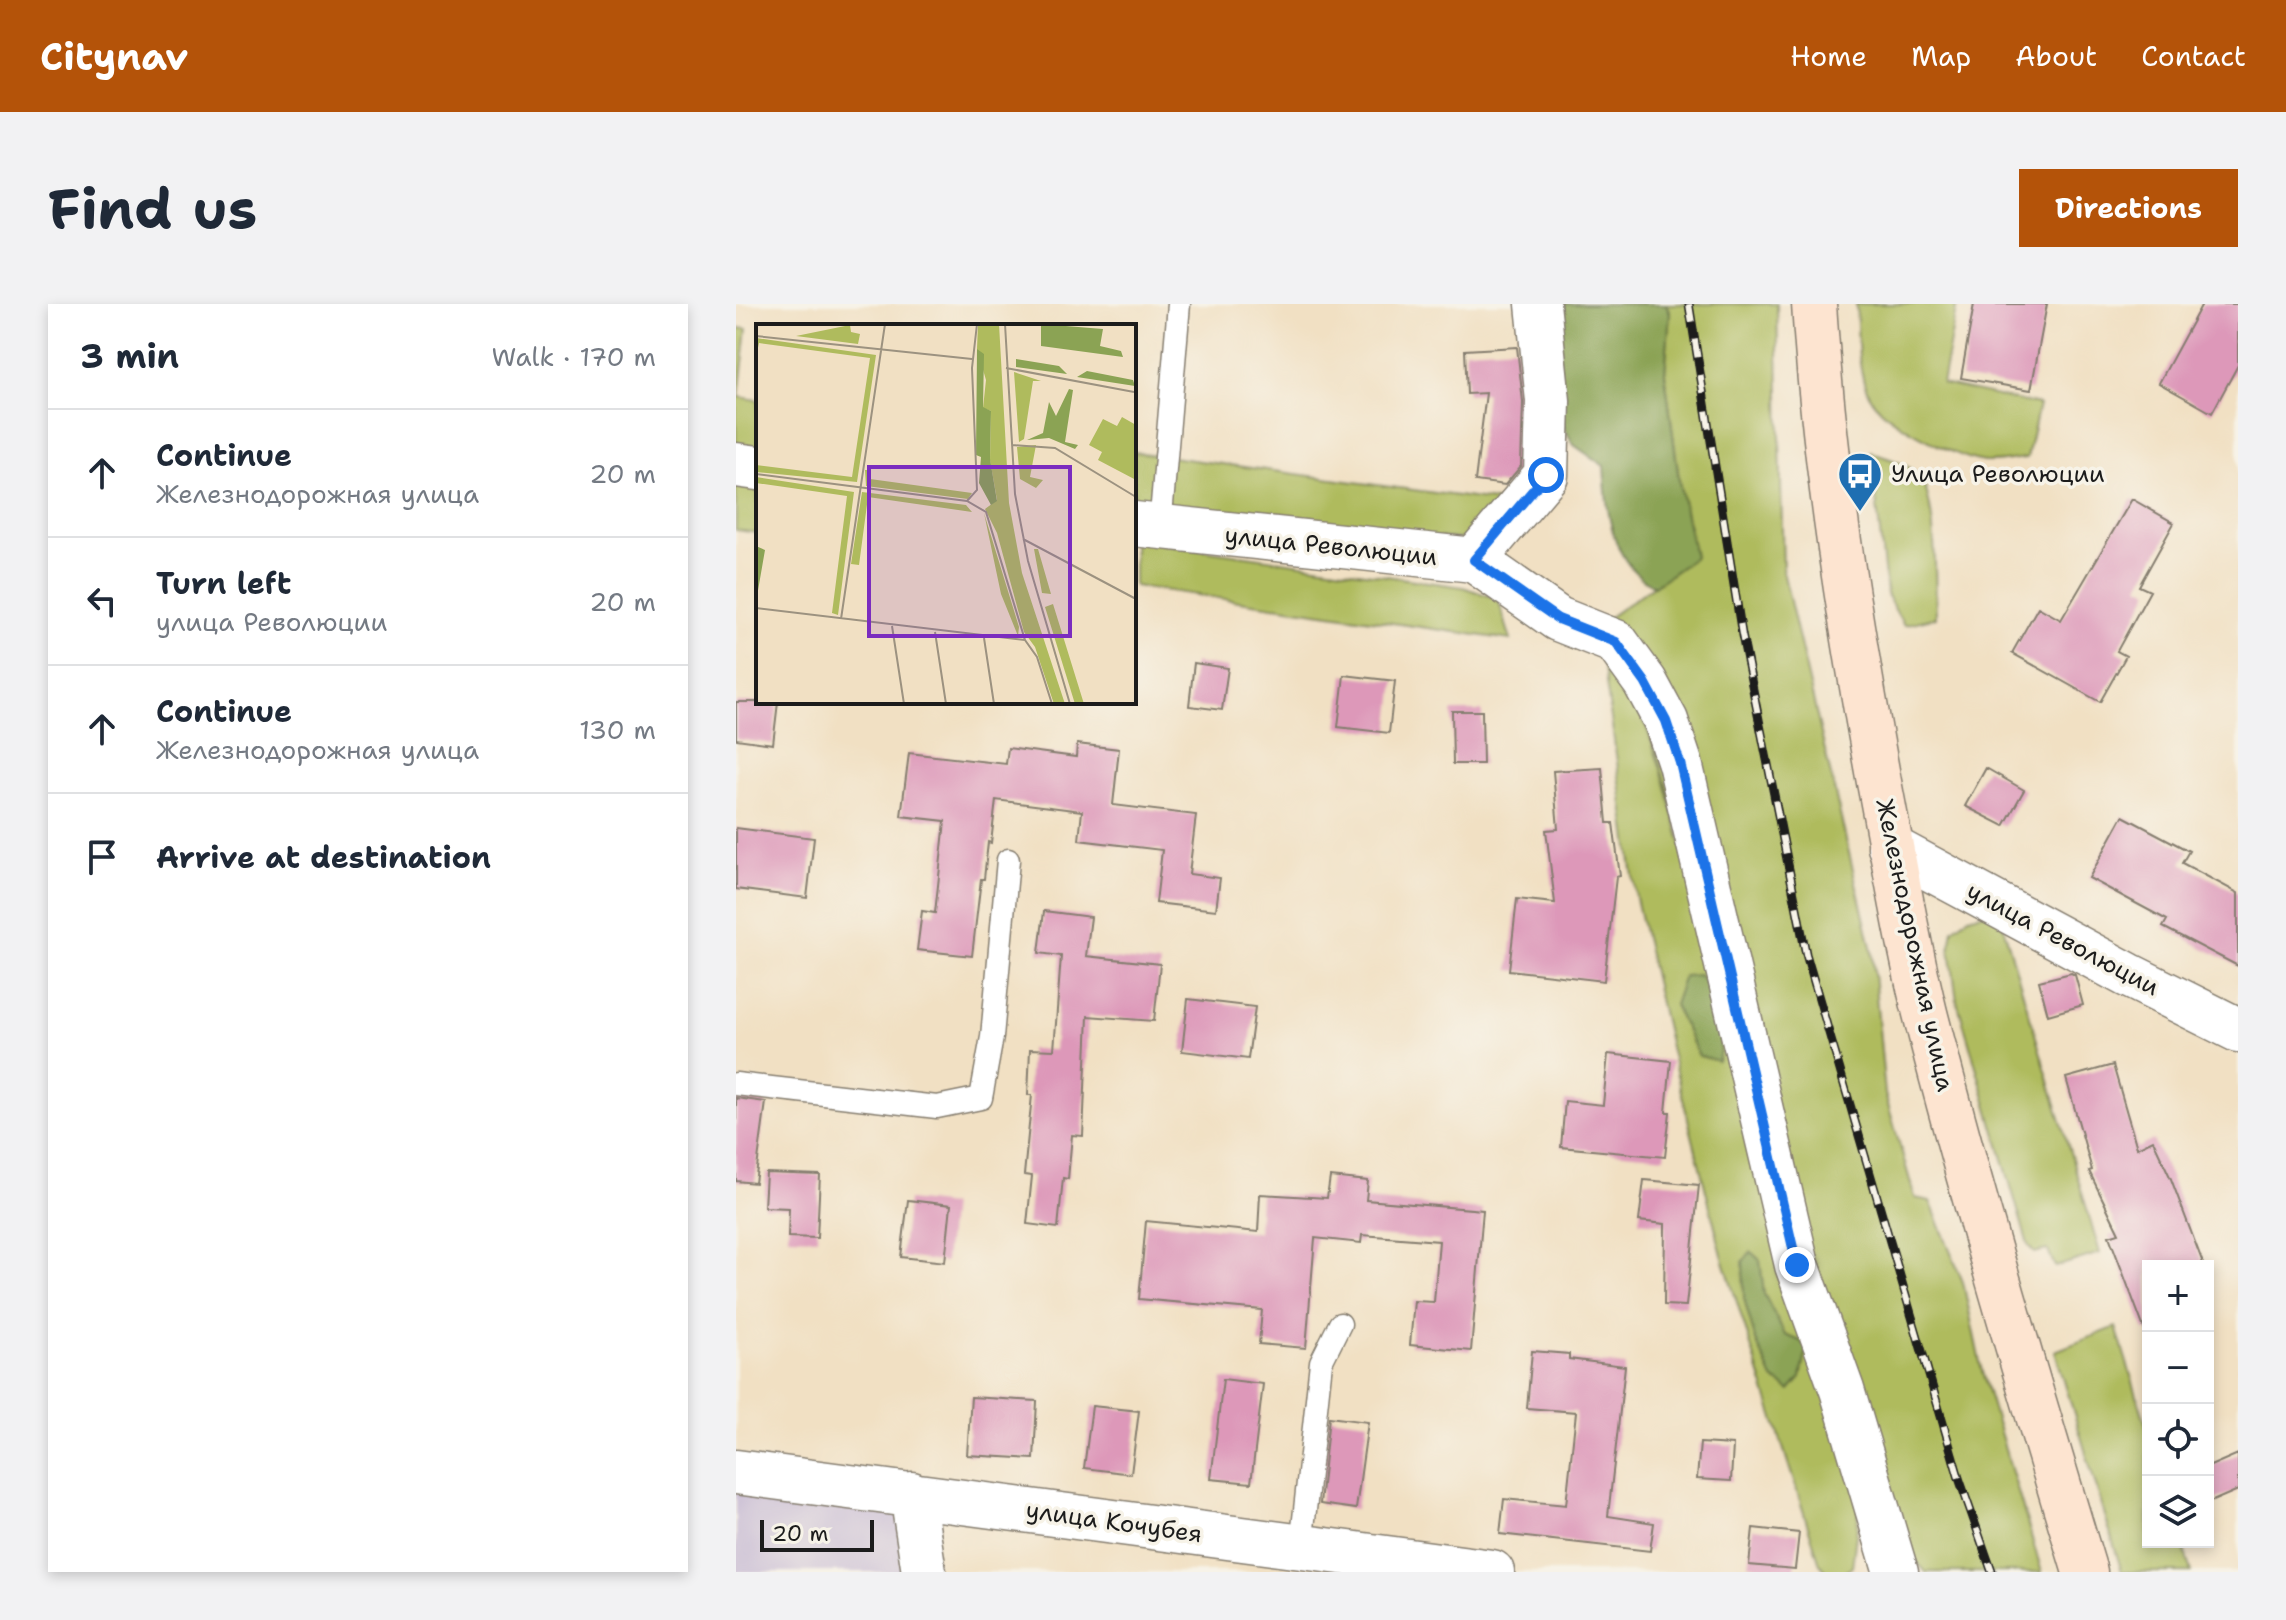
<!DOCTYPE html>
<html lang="en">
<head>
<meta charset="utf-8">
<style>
  :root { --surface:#fff; --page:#f2f2f3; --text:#1f2937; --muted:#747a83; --line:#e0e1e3; --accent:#b45309 }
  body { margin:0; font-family:"Shantell Sans",sans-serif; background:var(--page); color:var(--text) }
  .controls { position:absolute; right:24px; bottom:24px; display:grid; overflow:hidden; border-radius:0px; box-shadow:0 4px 12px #0003 }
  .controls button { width:72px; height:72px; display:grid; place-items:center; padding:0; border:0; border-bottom:2px solid var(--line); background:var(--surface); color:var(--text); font:40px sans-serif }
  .scale { position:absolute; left:24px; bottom:20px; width:114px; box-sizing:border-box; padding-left:8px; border:4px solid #1c1c1c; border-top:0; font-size:22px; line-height:28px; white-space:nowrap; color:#1c1c1c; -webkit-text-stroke:6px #f7f3e8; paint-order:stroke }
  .stop { position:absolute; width:24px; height:24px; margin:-18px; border:6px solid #1a73e8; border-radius:50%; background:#fff }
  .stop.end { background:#1a73e8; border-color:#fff; box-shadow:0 2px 8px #0008 }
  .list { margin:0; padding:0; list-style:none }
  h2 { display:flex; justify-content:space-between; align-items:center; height:104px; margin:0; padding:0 32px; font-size:34px }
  h2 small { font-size:26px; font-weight:400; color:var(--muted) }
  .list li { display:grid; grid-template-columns:52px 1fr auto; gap:24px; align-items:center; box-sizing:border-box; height:128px; padding:0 32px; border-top:2px solid var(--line) }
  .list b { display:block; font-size:30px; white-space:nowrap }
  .list p { margin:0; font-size:26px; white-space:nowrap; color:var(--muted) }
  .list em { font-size:26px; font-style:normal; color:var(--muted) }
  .icon { flex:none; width:44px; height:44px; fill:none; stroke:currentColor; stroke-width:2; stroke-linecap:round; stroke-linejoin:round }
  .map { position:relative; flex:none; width:1502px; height:1268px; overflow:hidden; border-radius:0px }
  header { display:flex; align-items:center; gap:48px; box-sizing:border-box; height:112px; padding:0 40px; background:var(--accent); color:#fff }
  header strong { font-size:38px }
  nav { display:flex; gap:44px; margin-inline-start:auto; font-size:28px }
  .intro { display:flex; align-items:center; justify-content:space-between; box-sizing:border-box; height:192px; padding:0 48px }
  h1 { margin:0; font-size:56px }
  .button { padding:20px 36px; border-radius:0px; background:var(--accent); color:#fff; font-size:28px; font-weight:700 }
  main { display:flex; gap:48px; padding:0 48px }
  aside { flex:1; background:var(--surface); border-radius:0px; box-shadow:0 4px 12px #0003 }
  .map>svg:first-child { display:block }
  .industrial { fill:#cbbfd5 }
  .green { fill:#afbb5d; stroke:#666c3c; stroke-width:2 }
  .forest { fill:#8ba354; stroke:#546038; stroke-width:2 }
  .building { fill:#dd98b9 }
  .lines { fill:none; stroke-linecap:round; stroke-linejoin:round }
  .service-casing { stroke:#867e70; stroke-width:25 }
  .minor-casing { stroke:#867e70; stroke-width:47 }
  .secondary-casing { stroke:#867e70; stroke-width:47 }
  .service { stroke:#fff; stroke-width:22 }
  .minor { stroke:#fff; stroke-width:44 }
  .secondary { stroke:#fde4d0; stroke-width:44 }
  .rail-casing { stroke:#1c1c1c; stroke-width:9 }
  .rail { stroke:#f7f3e8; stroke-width:6; stroke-dasharray:18; stroke-linecap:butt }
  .route { stroke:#1a73e8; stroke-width:10 }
  .labels { text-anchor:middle; stroke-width:7; stroke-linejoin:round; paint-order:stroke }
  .poi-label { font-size:24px; fill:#1c1c1c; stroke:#f7f3e8; text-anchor:start }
  .street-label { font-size:24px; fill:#1c1c1c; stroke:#f7f3e8 }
  .inset-road { fill:none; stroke:#9c9280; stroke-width:2 }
  .view { fill:#7b2cbf; fill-opacity:0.15; stroke:#7b2cbf; stroke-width:4 }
  .inset-edge { fill:none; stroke:#1c1c1c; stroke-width:4 }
</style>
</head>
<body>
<header>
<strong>Citynav</strong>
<nav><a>Home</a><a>Map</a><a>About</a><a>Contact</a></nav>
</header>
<div class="intro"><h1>Find us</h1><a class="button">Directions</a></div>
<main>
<aside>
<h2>3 min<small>Walk · 170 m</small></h2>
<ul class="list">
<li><svg class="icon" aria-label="ahead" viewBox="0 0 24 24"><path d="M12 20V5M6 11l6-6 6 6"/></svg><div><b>Continue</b><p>Железнодорожная улица</p></div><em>20 m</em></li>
<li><svg class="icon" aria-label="left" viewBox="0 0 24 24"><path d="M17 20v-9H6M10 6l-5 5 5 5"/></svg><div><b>Turn left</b><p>улица Революции</p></div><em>20 m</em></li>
<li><svg class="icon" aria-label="ahead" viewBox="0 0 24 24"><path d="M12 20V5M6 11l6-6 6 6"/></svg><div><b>Continue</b><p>Железнодорожная улица</p></div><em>130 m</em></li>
<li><svg class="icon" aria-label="arrive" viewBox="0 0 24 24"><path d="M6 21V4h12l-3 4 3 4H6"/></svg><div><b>Arrive at destination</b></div></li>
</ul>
</aside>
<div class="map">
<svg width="1502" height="1268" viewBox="0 0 1502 1268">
  <rect width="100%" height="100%" fill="#f7f3e8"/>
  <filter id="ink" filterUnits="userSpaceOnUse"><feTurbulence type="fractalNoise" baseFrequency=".0125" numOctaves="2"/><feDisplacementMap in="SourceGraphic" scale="16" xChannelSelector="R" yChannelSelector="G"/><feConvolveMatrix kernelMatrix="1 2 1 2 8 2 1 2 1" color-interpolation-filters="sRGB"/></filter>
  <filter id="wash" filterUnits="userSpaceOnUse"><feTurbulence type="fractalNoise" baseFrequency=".006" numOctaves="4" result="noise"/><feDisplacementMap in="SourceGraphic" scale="32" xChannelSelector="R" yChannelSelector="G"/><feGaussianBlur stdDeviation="1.8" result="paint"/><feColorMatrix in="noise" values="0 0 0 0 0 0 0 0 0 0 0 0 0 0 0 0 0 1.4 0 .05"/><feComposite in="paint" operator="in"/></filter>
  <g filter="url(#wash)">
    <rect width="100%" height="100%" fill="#f1e0c3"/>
    <!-- industrial -->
    <path class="industrial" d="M0 1168 176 1190 188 1268H0Z"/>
    <!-- green -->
    <path class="green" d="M930 0H1041L1047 267 1136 647 1149 790 1179 894 1194 897 1227 978 1246 1068 1306 1268H1190L1163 1238 1063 923 1023 745 872 314 959 252 944 183 929 70 934 9Z
      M1120 0H1221L1206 80 1303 101 1291 154C1277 155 1261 159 1248 158 1222 155 1143 115 1133 91 1120 64 1122 29 1120 0Z
      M0 24 11 25 3 93 22 96V153L0 150Z
      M398 148 773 199 739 237 398 202Z
      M1135 148C1150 154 1169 158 1181 170 1202 189 1199 282 1200 313L1168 321 1151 292Z
      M0 179 22 182V229L0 226Z
      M398 236 727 283 762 295 775 336 398 282Z
      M865 343 904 387 1124 1199 1116 1263 1109 1268H1091L1084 1260 986 951 934 743 900 594Z
      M1250 608 1265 615 1364 949 1319 963 1312 946 1298 949 1292 941 1221 697 1214 644 1217 625 1233 613Z
      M1380 1023 1412 1127V1238H1446L1455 1268H1386L1319 1047Z"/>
    <!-- forest -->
    <path class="forest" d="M816 0H930L934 9 929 70 944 183 959 253 918 282C874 259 871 207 868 162L838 141 827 122Z
      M963 671C987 697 989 724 982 757L963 752 938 701 948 672Z
      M1015 948 1024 956 1028 990 1049 1031 1065 1037 1071 1045 1065 1074 1054 1087 1037 1075 1019 1035 1008 994 1007 958Z"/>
    <g id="blocks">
      <!-- building -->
      <path class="building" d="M1238 0H1311L1295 86 1225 74Z
        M1466 0H1502V61L1476 109 1423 79Z
        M781 43 787 98 785 162 769 181 739 177 750 89 731 90 729 46Z
        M1396 195 1438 219 1403 282 1414 287 1381 347 1390 352 1364 398 1276 349 1302 303 1325 316Z
        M458 359 492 364 486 406 453 402Z
        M608 371 659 377 653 429 602 423Z
        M0 398H42L37 440 0 435Z
        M716 407H746L747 460H717Z
        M341 440 383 445 377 501 460 511 453 570 484 574 480 606 420 599 426 546 343 536 346 507 260 496 255 539 252 538 248 575H245L236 652 181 646 186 607 199 609 209 517 165 512 173 449 270 460 272 444 340 453Z
        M866 464 871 519H877L884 572 880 573 868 677 773 666 781 595 819 599 810 526 822 525 817 467Z
        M1250 464 1288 486 1268 522 1229 502Z
        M1387 512 1453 547 1446 559 1502 589V662L1427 623 1431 616 1353 574Z
        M0 524 78 534 71 594 0 585Z
        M308 607 355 613 350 652 424 660 418 717 352 712 347 832 336 831 332 875 327 874 322 924 291 920 296 872 288 871 296 791H292L294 745 318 746 325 652 303 649Z
        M1335 669 1339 671 1347 701 1312 711 1303 677Z
        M452 695 519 703 512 755 446 747Z
        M872 750 935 757 930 808H934L929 853 825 843 829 797 867 801Z
        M1377 761 1401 844 1417 836 1435 875 1468 962H1412V1026L1409 1027 1373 932 1383 929 1353 867 1356 866 1330 774Z
        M0 794 30 798 19 879 0 877Z
        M30 869 84 871 81 934 52 933 53 904 28 903Z
        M594 873 632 877 630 896 747 906 735 1047 674 1041 678 997 698 998 703 937 626 931 625 939 579 934 570 1044 523 1040 526 1006 403 995 410 917 522 928 524 890 591 894Z
        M908 876 963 881 950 1002 928 1001 929 920 903 917Z
        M172 896 215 901 209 958 165 953Z
        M796 1047 833 1050V1055L889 1062 872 1212 918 1219 914 1247 764 1230 768 1195 830 1201 840 1108 791 1104Z
        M487 1075 527 1080 515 1179 475 1175Z
        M235 1093 301 1097 298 1155 231 1151Z
        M356 1102 403 1107 395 1170 348 1164Z
        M593 1113 632 1118 620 1205 584 1200Z
        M964 1139 997 1141 995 1177 961 1175Z
        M1502 1150V1186L1472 1199V1163Z
        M1017 1224 1063 1229 1059 1265 1013 1261Z"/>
    </g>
  </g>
  <g filter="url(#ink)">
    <use href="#blocks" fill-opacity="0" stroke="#867e70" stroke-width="2"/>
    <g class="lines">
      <!-- service casing -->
      <g class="service-casing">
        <path id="service" d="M424 224 443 0
          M0 780 201 803 245 794 256 733 272 556
          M565 1243 585 1058 604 1020"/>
      </g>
      <!-- minor casing -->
      <g class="minor-casing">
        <path id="minor" d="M0 161 22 164
          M398 220 738 256 822 315 880 338 909 378 930 417 944 459 1061 961 1106 1086 1160 1268
          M738 256 810 171 812 97 802 0
          M1154 543 1392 671 1502 726
          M0 1168 756 1268
          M176 1190 188 1268"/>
      </g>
      <!-- secondary casing -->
      <g class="secondary-casing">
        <path id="secondary" d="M1078 0C1088 161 1114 320 1143 478 1158 555 1170 633 1189 709 1237 897 1293 1082 1349 1268"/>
      </g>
      <!-- service -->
      <use href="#service" class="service"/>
      <!-- minor -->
      <use href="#minor" class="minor"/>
      <!-- secondary -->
      <use href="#secondary" class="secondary"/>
      <!-- rail casing -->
      <g class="rail-casing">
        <path id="rail" d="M953 0 1006 331 1070 650 1223 1174 1256 1268"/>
      </g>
      <!-- rail -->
      <use href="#rail" class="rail"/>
    </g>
  </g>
  <g class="lines" filter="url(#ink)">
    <!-- route -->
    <path class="route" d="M810 171 738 256 822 315 880 338 909 378 930 417 944 459 1061 961"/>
  </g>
  <!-- icons -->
  <defs>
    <g id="bus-pin" transform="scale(2.3)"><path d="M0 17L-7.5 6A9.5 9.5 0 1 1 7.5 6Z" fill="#1f6fb2" stroke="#f7f3e8"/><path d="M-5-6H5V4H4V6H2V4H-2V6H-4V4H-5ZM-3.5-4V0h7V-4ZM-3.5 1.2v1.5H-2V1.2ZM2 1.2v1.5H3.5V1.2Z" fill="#fff"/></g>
  </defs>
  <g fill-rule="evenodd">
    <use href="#bus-pin" x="1124" y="170"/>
  </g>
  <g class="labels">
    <!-- poi labels -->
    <g class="poi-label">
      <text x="1155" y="178">Улица Революции</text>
    </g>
    <!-- street labels -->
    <g class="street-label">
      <text transform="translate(595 242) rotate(6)" y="8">улица Революции</text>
      <text transform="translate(1327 635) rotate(28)" y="8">улица Революции</text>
      <text transform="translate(1179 641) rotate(78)" y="8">Железнодорожная улица</text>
      <text transform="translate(378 1218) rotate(8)" y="8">улица Кочубея</text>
    </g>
  </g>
  <!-- overview -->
  <g transform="translate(20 20)">
    <rect width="380" height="380" fill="#f1e0c3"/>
    <path d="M222 0H243L253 179 266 249 309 380H298L279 323 268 308 241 209 229 185 241 176 234 136 235 87 227 84 230 56 221 25ZM94 1 95 8 104 10 102 20 40 12ZM0 14 120 31 101 158 0 148V141L96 153 114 34 3 19 0 33ZM258 48 285 57H277L268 115 263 118ZM366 93 380 101V156L342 136 346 128 333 121 347 95 361 102ZM280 121 274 153 287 156 280 164 264 155 261 123ZM109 146H114V155L216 169 212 175 110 162ZM0 153 98 168 82 291 76 289 91 172 0 159ZM106 168 210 181 216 188 112 173 103 241 95 240ZM228 189 263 303 262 312 245 270ZM278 225H282L295 270 286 269ZM297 280 328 380H319L289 283Z" fill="#afbb5d"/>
    <path d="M285 0 347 5 344 22 365 27 367 33 285 22ZM221 25 228 30 227 83 235 87 234 135 241 177 235 181 223 159 225 133 220 131ZM260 35 303 42 311 50 260 43ZM331 47 377 56 379 62 321 53ZM313 65 317 66 309 118 322 121 319 125 293 114 271 116 287 109 293 78 300 92ZM0 222 9 226 0 278Z" fill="#8ba354"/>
    <path class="inset-road" d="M249 0 259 170 272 237 314 380M0 12 216 35M250 44 378 68M256 121 299 124 380 173M0 150 211 177 230 188 269 316 281 333 296 380M211 177 221 166 216 44 221 0M267 215 380 275M0 284 269 316M85 295 129 0M136 302 148 380M179 308 190 380M228 314 238 380"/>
    <path class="view" d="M113 143H314V312H113Z"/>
    <rect width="380" height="380" class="inset-edge"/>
  </g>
</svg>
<div class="controls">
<button>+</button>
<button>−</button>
<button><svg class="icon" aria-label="locate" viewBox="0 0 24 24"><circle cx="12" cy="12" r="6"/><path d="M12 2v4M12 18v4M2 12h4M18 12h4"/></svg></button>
<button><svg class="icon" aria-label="layers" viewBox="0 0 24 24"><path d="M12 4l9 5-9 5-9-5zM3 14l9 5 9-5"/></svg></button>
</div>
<div class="scale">20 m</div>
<div class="stop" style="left:810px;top:171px"></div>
<div class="stop end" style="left:1061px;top:961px"></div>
</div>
</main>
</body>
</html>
